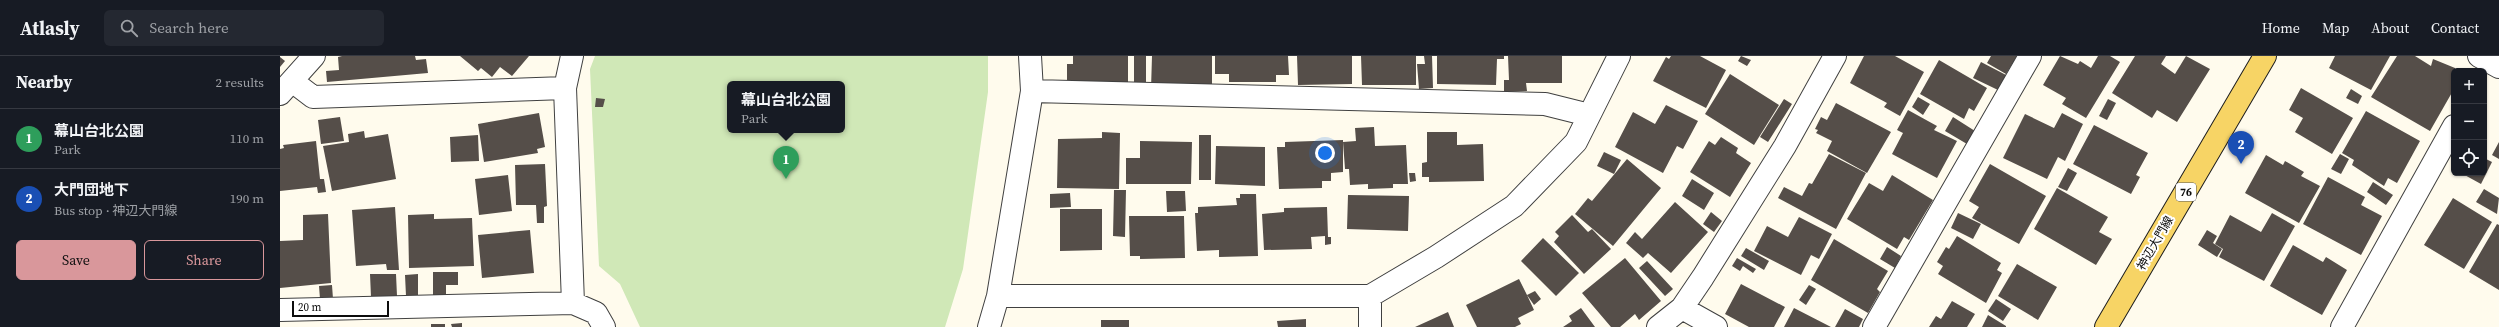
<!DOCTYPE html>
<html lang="en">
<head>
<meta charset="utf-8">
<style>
  :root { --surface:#171b24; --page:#242831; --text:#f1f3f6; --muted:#9ea1a6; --line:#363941; --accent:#d9979b }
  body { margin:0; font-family:"Source Serif 4","Noto Sans JP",serif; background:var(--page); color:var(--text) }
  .controls { position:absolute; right:12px; top:12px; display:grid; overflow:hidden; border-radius:6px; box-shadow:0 1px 3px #0004 }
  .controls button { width:36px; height:36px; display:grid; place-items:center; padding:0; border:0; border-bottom:1px solid var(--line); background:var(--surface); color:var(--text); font:20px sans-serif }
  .scale { position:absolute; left:12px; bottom:10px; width:97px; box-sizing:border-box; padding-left:4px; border:2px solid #0d0d0d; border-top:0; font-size:11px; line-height:14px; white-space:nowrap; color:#0d0d0d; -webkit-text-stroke:3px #fff; paint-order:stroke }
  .you { position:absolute; left:1045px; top:97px; width:14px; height:14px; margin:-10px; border:3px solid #fff; border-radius:50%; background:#1a73e8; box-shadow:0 0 0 6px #1a73e833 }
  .badge { display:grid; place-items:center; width:26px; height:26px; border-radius:50%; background:var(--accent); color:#fff; font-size:13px; font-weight:700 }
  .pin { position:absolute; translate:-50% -33px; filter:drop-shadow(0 1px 2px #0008) }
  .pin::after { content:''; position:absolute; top:21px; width:14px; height:12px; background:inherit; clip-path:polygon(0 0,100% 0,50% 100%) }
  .popup { position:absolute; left:447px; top:25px; width:118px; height:52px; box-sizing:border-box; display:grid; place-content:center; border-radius:6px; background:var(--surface); filter:drop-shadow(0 1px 3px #0005); font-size:13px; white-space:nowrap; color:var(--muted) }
  .popup b { font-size:15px; color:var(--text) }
  .popup::after { content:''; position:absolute; left:50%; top:100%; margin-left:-8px; border:8px solid transparent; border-top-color:var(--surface) }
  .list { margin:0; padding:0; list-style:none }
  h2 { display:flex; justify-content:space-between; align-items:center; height:52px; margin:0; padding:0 16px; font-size:17px }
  h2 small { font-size:13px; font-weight:400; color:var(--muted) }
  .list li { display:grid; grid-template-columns:26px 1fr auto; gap:12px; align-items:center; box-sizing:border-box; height:60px; padding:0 16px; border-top:1px solid var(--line) }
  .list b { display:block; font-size:15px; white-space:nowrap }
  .list p { margin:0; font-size:13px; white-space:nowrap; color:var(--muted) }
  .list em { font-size:13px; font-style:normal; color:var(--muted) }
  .actions { display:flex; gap:8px; padding:12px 16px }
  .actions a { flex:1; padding:9px 0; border:1px solid var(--accent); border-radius:6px; text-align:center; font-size:14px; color:var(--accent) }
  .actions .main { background:var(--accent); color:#111 }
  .icon { flex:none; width:22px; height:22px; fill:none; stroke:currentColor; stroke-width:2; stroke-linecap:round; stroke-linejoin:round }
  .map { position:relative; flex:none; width:2219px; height:271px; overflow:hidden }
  header { display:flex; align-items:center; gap:24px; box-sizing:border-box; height:56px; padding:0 20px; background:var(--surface); border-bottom:1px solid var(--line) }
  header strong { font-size:19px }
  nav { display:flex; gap:22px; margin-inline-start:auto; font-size:14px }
  .search { width:280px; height:36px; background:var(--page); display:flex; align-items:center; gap:10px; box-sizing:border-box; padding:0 14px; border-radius:6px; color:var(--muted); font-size:15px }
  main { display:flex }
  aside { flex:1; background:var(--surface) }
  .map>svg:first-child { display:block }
  .green { fill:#d0e8b7; fill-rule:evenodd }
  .building { fill:#554e49 }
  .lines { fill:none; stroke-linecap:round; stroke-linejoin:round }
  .minor-casing { stroke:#404040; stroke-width:24 }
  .major-casing { stroke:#1e1e1e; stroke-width:24 }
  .minor { stroke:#fff; stroke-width:22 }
  .major { stroke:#f7d465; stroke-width:22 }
  .labels { text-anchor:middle; stroke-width:4; stroke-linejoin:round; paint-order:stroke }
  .shield { fill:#fff; stroke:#565656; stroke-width:1 }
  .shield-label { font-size:11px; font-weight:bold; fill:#0d0d0d }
  .street-label { font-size:12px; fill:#0d0d0d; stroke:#fff }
</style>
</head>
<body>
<header>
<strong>Atlasly</strong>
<div class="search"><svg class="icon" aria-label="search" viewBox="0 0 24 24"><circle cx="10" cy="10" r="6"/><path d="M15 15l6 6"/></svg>Search here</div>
<nav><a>Home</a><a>Map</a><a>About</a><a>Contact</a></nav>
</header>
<main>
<aside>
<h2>Nearby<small>2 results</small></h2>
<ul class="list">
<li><span class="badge" style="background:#2e9e5b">1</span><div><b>幕山台北公園</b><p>Park</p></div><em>110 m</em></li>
<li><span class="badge" style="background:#1a4fb4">2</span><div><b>大門団地下</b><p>Bus stop · 神辺大門線</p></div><em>190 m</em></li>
</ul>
<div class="actions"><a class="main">Save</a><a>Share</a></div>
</aside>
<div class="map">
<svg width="2219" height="271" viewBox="0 0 2219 271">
  <rect width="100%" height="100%" fill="#fffbed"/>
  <!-- green -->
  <path class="green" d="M315 0H708V36L683 213 665 271H360L340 228 319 210 310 13ZM450 28H562V74H450Z"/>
  <!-- building -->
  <path class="building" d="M62 0H135L136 4 146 3 148 17 47 26 46 15 59 14 58 1Z
    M180 0H249L232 20 220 11 212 21 201 12 198 15Z
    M793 0H848V33L787 32V8H793Z
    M854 0H866V28H854Z
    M872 0H932V34L871 33Z
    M935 0H1008L1009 19H996V26H949V18H935Z
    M1017 0H1072V28L1018 29Z
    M1081 0H1136V29H1082Z
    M1144 0H1152L1153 32 1139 33 1137 8H1145Z
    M1157 0H1224V3H1217L1216 29 1157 28Z
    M1228 0H1282V27H1246L1247 35 1224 36V24H1229Z
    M1391 0H1420L1446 14 1426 52 1373 25 1386 1 1389 3Z
    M1461 0 1471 4 1467 10 1458 5Z
    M1584 0H1615L1644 16 1620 60 1604 51 1607 47 1570 27Z
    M1711 0H1737L1726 18 1707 7Z
    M1780 0 1798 8 1800 5 1811 12 1818 0H1830L1840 6 1806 62 1782 48 1786 42 1763 29Z
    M1855 0H1886L1881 8 1895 18 1906 0 1930 13 1897 66 1877 54 1872 62 1832 37Z
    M2055 0H2110L2091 34 2049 12Z
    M2117 0H2135L2151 10 2153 3 2175 12 2174 33 2150 75 2091 41Z
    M0 1 5 5 0 11Z
    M1659 4 1707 32 1694 55 1689 52 1684 63 1640 38Z
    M1701 6 1726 19 1718 34 1693 22Z
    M1450 18 1499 49 1474 89 1425 58Z
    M2021 32 2073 62 2052 98 2015 76 2023 62 2009 54Z
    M2071 33 2082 40 2078 48 2066 42Z
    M1638 41 1650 48 1643 59 1632 51Z
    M316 42 325 43 323 51H315Z
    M1504 43 1512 48 1488 86 1480 81Z
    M1828 43 1836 47 1827 64 1819 60Z
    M1556 47 1611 76 1587 117 1547 95 1552 85 1536 77 1538 74 1535 73 1541 61 1547 64Z
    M1386 49 1418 65 1403 93 1397 90 1383 117 1335 91 1353 56 1375 68Z
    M1628 54 1657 70 1654 74 1677 85 1657 122 1612 98 1623 77 1617 74Z
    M2086 55 2140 85 2117 127 2108 122 2104 130 2072 109 2074 104 2062 97Z
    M259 57 265 91 257 93 258 97 204 106 198 68Z
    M1782 57 1803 68 1785 105 1778 101 1767 123 1723 102 1745 58 1774 72Z
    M60 61 64 85 41 88 38 64Z
    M1673 61 1695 75 1687 88 1665 75Z
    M1814 69 1868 97 1856 119 1860 121 1851 138 1793 108Z
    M1094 71 1095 90 1126 89 1128 128H1113V132L1088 133V128L1070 129 1069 113H1065L1063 86 1076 85 1075 72Z
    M84 75 85 82 108 78 116 123 52 135 43 90 69 86 68 78Z
    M822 76 840 77 839 133 777 132 778 83 822 82Z
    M1147 76H1177V89L1203 88 1204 125 1149 126V121H1142V107L1147 106Z
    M198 79 199 105 171 106 170 81Z
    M919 79H931V124H919Z
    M1441 81 1458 92 1456 97 1471 107 1450 141 1410 116 1429 85 1435 89Z
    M1063 84V116L1051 117V125H1042V132L999 133 997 91H1005V86Z
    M36 85 40 123H44L46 136 38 137 37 131 0 135V93L4 92 3 89Z
    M860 85 912 86 911 128H846V102H860Z
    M2219 86V103L2212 99Z
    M936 90 985 91V130L935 128Z
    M1324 96 1341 104 1334 118 1317 110Z
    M1549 98 1586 117 1556 173 1498 142 1504 131 1522 140 1529 127 1532 128Z
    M2060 98 2069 103 2061 118 2051 113Z
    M1986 99 2003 109 2005 105 2024 116 2021 120 2040 130 2019 167 1965 137Z
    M2204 102 2212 106 2201 128 2181 117H2204Z
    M1347 103 1381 132 1333 190 1295 158 1308 142 1312 145Z
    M265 108 267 150 264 151V167H257L256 149H236L235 109Z
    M1710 108 1766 140 1739 188 1692 162 1699 151 1689 145Z
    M1788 112 1797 117 1787 135 1778 131Z
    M1129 117H1135L1136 125 1130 126Z
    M228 119 232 155 199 159 195 123Z
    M1612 119 1653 144 1629 184 1624 181 1617 193 1567 163 1589 127 1603 135Z
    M2048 121 2085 141 2081 149 2102 160 2081 199 2023 168Z
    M1412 123 1434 137 1424 154 1402 140Z
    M2093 126 2113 139 2106 149 2087 136Z
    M1777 132 1828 161 1819 176 1832 183 1816 209 1754 173Z
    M2204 133 2219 142 2217 158 2196 146Z
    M834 134H846L845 181 833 180Z
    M886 135H905L906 155 887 156Z
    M790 137 791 151 770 152V138Z
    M960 138H976L978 200 939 201V194L917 195 915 157H918V151L957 149 956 142H960Z
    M1068 139 1129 140 1128 175 1067 173Z
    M2173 142 2212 166 2184 213 2144 189Z
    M1395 146 1428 176 1391 217 1368 197 1363 202 1346 187 1355 176 1362 183Z
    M115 151 119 214H107L106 208 76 210 72 154Z
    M1047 151 1048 181H1051V188L1045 189V180L1031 181 1032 193 984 194 982 158 1004 156V152Z
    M780 153H822V194L780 195Z
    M1431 156 1442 165 1434 176 1423 168Z
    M1678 157 1701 168 1693 183 1671 172Z
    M1992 157 2015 170 1984 225 1939 201 1943 193 1935 188 1950 159 1981 176Z
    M48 158 51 227 0 232V185L23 184V159Z
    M154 158V163L192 162 194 210 129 212 128 159Z
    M1292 159 1308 176 1312 173 1331 193 1304 218 1274 186 1279 180 1275 176Z
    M849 160H904L905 202 860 203V200H850Z
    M1519 161 1552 178 1539 203 1531 199 1521 219 1474 195 1487 170 1508 181Z
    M2217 168 2219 169V234L2189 216Z
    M250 174 254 217 202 222 198 179Z
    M1927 174 1937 180 1933 187 1942 193 1937 201 1918 189Z
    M1677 180 1721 207 1717 214 1722 217 1706 247 1658 218 1663 210 1657 206 1666 191 1669 193Z
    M1263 182 1299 217 1276 240 1241 205Z
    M1554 183 1608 215 1597 233 1600 236 1588 257 1531 224Z
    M2013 189 2043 206 2046 201 2067 214 2042 259 1990 230Z
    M1607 191 1621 200 1615 212 1600 203Z
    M1466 192 1489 205 1484 214 1461 200Z
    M1345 202 1381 245 1359 264 1355 258 1340 271H1331L1302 237Z
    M1457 202 1476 213 1473 217 1463 210 1460 215 1452 210Z
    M1367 205 1393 233 1385 240 1359 212Z
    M1737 208 1777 231 1758 264 1718 240Z
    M153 216H178V229H166V239H153Z
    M90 218H116L117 240 91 241Z
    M138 218V240H126L125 219Z
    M1239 223 1247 239 1255 235 1261 243 1254 249 1247 239 1254 254 1238 262 1241 268 1235 271H1197L1186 249Z
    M1461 228 1505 251 1494 271H1469L1445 258Z
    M52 229 53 243H40L39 230Z
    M1529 229 1536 233 1526 249 1519 244Z
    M1716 243 1731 253 1723 265 1708 255Z
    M1672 245 1695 258 1687 271H1649L1656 260 1661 263Z
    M1301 252 1315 271H1283L1292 265 1289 260Z
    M1514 252 1551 271H1504Z
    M1565 253 1583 263 1579 271H1555Z
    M1168 256 1174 271H1135Z
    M1708 259 1726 270V271H1702Z
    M1026 263V271H998L997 265Z
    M821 264H849V271H821Z
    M182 267V271H172L171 268Z
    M151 268H165V271H151Z"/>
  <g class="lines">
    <!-- minor casing -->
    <g class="minor-casing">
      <path id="minor" d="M292 0 285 32 293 247 316 257 324 271
        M2199 0 2219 11
        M12 25 33 41 285 32
        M752 35 1265 48 1309 59
        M0 38 34 0
        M718 240H1090L1156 201 1234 150 1296 86 1339 0
        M1090 240V271
        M1402 252 1436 271
        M0 254 293 247
        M709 271 718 240 752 35 750 0
        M1378 271 1402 252 1423 221 1505 90 1555 0
        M1594 271 1750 0
        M2062 271 2174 70"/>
    </g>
    <!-- major casing -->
    <g class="major-casing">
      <path id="major" d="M1826 271 1985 0"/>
    </g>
    <!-- minor -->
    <use href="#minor" class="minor"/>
    <!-- major -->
    <use href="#major" class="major"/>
  </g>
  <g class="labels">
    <!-- shield labels -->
    <rect class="shield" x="1896" y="127" width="20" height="18" rx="3"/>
    <g class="shield-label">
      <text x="1906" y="140">76</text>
    </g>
    <!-- street labels -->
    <g class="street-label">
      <text transform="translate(1875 187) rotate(-60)" y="4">神辺大門線</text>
    </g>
  </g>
</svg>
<div class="controls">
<button>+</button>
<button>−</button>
<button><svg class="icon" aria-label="locate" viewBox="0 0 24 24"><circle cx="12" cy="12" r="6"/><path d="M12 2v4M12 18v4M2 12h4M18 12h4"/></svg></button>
</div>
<div class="scale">20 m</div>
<div class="you"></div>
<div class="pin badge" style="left:506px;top:123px;background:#2e9e5b">1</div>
<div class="popup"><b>幕山台北公園</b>Park</div>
<div class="pin badge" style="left:1961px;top:108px;background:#1a4fb4">2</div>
</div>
</main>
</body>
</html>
